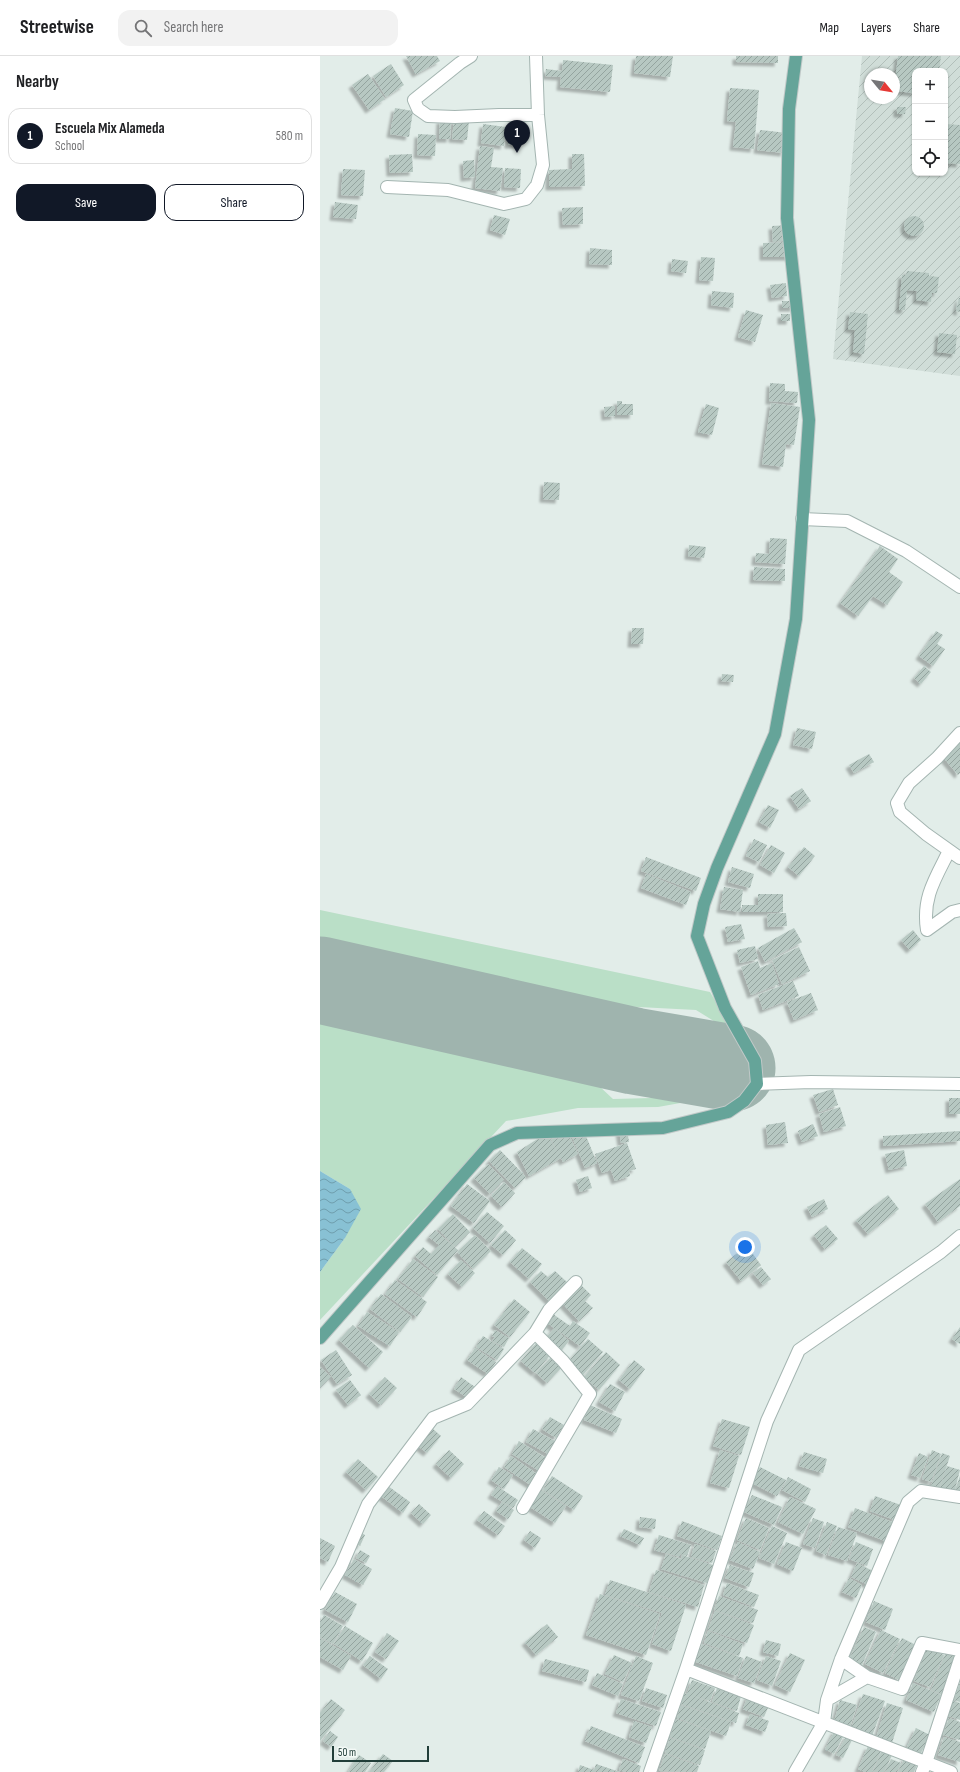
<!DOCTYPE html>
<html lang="en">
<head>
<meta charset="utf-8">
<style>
  :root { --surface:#fff; --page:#f2f2f2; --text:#202124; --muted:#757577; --line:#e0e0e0; --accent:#111827 }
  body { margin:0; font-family:"Sofia Sans Condensed",sans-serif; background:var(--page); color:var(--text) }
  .controls { position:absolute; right:12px; top:12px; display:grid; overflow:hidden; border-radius:8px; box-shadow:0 1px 3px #0004 }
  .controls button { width:36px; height:36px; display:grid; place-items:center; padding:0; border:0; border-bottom:1px solid var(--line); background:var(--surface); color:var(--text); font:20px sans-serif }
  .compass { position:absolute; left:544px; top:12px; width:36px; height:36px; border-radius:50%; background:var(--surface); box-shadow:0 1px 3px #0004; rotate:120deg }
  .scale { position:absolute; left:12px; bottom:10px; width:97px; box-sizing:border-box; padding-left:4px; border:2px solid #213e39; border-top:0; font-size:11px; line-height:14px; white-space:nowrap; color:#213e39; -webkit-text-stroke:3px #f3f9f6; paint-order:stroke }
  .you { position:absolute; left:425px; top:1191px; width:14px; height:14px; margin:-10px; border:3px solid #fff; border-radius:50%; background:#1a73e8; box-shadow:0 0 0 6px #1a73e833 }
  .badge { display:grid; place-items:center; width:26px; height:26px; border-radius:50%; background:var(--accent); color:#fff; font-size:13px; font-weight:700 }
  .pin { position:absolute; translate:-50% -33px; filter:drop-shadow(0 1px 2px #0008) }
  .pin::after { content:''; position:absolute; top:21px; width:14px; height:12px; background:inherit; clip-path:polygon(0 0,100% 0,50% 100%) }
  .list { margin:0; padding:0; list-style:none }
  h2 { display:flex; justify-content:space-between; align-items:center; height:52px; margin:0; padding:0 16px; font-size:17px }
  h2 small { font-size:13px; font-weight:400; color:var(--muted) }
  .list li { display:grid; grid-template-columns:26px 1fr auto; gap:12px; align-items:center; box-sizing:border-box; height:56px; margin:0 8px 8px; padding:0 8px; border:1px solid var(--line); border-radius:12px }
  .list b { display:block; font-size:15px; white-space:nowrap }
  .list p { margin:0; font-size:13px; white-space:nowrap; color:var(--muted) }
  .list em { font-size:13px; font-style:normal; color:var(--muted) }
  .actions { display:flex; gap:8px; padding:12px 16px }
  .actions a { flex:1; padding:9px 0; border:1px solid var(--accent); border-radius:12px; text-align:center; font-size:14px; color:var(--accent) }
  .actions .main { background:var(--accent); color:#fff }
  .icon { flex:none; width:22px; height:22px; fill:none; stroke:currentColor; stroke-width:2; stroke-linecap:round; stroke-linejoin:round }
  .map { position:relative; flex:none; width:640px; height:1716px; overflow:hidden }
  header { display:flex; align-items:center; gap:24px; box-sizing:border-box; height:56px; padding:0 20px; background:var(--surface); border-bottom:1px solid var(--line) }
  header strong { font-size:19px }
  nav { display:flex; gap:22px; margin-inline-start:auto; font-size:14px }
  .search { width:280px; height:36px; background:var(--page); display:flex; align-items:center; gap:10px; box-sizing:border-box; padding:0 14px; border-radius:12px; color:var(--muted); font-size:15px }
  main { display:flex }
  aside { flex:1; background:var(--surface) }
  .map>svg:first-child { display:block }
  .industrial { fill:url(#industrial-furrows); fill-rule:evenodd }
  .grass { fill:#badfc7 }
  .water { fill:url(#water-waves) }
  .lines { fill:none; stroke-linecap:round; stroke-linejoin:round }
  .runway { stroke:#9fb4ae; stroke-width:87 }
  .building { fill:url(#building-hatch); filter:url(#shadow) }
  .minor-casing { stroke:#a4b5b1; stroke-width:14 }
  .major-casing { stroke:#c1c9c8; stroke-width:14 }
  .minor { stroke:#fff; stroke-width:12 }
  .major { stroke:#65a499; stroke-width:12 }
</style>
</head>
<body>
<header>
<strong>Streetwise</strong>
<div class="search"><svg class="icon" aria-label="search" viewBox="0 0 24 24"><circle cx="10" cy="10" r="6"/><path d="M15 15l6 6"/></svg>Search here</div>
<nav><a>Map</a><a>Layers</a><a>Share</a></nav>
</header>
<main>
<aside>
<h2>Nearby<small></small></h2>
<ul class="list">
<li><span class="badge">1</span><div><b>Escuela Mix Alameda</b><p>School</p></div><em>580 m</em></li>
</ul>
<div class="actions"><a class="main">Save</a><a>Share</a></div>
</aside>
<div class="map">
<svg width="640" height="1716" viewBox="0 0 640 1716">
  <defs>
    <pattern id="industrial-furrows" width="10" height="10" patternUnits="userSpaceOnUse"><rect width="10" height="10" fill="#d0ddd8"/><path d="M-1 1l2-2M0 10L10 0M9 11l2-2" fill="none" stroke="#b2bfba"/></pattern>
    <pattern id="water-waves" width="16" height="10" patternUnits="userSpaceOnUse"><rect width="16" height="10" fill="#88c1d4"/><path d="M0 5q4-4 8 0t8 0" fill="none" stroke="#6f9ead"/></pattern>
    <pattern id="building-hatch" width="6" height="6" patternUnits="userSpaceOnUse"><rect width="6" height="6" fill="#b7c8c2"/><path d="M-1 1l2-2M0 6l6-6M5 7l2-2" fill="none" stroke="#94a49f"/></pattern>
    <filter id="shadow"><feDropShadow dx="-3.5" dy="3.5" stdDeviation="1" flood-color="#0004"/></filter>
  </defs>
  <rect width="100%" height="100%" fill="#e2ede9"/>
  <!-- industrial -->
  <path class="industrial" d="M542 0H640V320L513 303ZM595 15H625V117H595ZM550 18H574V42H550Z"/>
  <!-- grass -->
  <path class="grass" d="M0 854 390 936 427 999 421 1017 402 1035 377 1044 338 1051 258 1052 186 1065 0 1264V1216L25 1182 30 1133 0 1115V948L248 1001 293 1043 370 1041 410 1025 421 1005 413 987 397 967 376 954 261 948 251 951 0 898Z"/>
  <!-- water -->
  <path class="water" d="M0 1115 30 1133 41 1153 25 1182 0 1216Z"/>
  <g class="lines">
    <!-- runway -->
    <path class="runway" d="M0 924 314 995 412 1012"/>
  </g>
  <!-- building -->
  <path class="building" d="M86 0H117L120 5 96 18Z
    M316 0H353L350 21 314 17Z
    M416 0H458V7L416 6Z
    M578 0H621L619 15H595V37L574 35Z
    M243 4 293 9 290 36 240 31 241 21 225 20 226 13 242 15Z
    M71 8 84 29 66 41 53 20Z
    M48 18 65 43 49 54 32 29Z
    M410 32 439 34 434 93 413 91 416 66 407 65Z
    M577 51H586L585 58H577Z
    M75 52 93 55 89 81 70 78Z
    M120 64H131L130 83H119Z
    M134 64 149 65 147 84 132 83Z
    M163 68 186 71 184 90 161 87Z
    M625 68 640 69V108L625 107Z
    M188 71H200V89H188Z
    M440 74 467 77 464 97 437 94Z
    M98 78 116 79 115 100 97 99Z
    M160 90 174 92 171 111 183 112 180 135 155 132Z
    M92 98 93 116 70 117 69 99Z
    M252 98H264L265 130 229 131V114L252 113Z
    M154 104 155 121 144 122 143 105Z
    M185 112 201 113 200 132 184 131Z
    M23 113 45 114 43 140 21 139Z
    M15 146 38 149 36 163 13 161Z
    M263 151V168L243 169 242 152Z
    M174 159 190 163 185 179 170 174Z
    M584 170a10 10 0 1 1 20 0a10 10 0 1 1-20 0Z
    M470 169 471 184 453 186 452 170Z
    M471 186V201H443V187Z
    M270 192 292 194V209L269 208Z
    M381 201 395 202 393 225 379 224Z
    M352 203 368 205 366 217 351 215Z
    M587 215 609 217V220L619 221 617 237H612L611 246 596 244 597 235 587 234 585 254H579L582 219H586Z
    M466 227 467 240 452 242 450 229Z
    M392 235 414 237 413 252 391 249Z
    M639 242H640V256L636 255Z
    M462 245H474V252H462Z
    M426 254 443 259 435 286 418 281Z
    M530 256 548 258 544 298 533 296 535 274 528 273Z
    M461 258H470V265H461Z
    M619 277 637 279 635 298 617 296Z
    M450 327 465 328V335L478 336 477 347 449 345Z
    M297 345H302V348H313V359H297Z
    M451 347 480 351 474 389 466 388 463 411 442 408Z
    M386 348 399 352 392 379 378 376Z
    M295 350V360L285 361 284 351Z
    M224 426 240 427 239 444 223 443Z
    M450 482 467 483 465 508 435 506 436 497 449 498Z
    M369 489 386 491 384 502 368 500Z
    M560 490 578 503 569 516 583 526 567 549 553 540 538 560 520 547Z
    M434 511 465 513V525L433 524Z
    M312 572H324L323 588H311Z
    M616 575 623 579 617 588 625 593 613 610 599 600Z
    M604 610 611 616 601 628 594 622Z
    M402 618 414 619 413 626 401 625Z
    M477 672 496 676 492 693 473 689Z
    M640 685V717L638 719 622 700Z
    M549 698 554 706 534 717 529 709Z
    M482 732 491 745 479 753 470 740Z
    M448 749 459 754 450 772 439 766Z
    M434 783 447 789 439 806 426 800Z
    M451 789 465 797 454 817 440 809Z
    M484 791 495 800 479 820 468 811Z
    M326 801 381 822 376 835 321 815Z
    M412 811 434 818 430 832 408 826Z
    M326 818 371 836 366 849 321 832Z
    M404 831 423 834 420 856 400 853Z
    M438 838H463V856H422V849H438Z
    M463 857H466L467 870 448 871 447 858Z
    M421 868 425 883 408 886 405 871Z
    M474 872 482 886 445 906 438 892Z
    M593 874 601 884 590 894 581 884Z
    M435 890 438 903 420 907 417 894Z
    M479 891 490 915 462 928 452 904Z
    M438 905 440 912 452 907 459 928 431 939 421 911Z
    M473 925 479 940 443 954 438 939Z
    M491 937 498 954 474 964 467 946Z
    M513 1033 518 1049 499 1056 493 1039Z
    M629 1042H640V1058H629Z
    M520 1051 526 1070 504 1076 499 1058Z
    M465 1066 468 1087 448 1089 446 1069Z
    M493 1068 498 1080 482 1086 478 1075Z
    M262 1070 277 1107 265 1112 250 1076Z
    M246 1072 258 1098 243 1106 241 1102 209 1120 197 1096 227 1077 238 1098 230 1080Z
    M307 1073 309 1086 301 1087 299 1074Z
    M640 1075V1085L563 1090V1080Z
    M307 1087 316 1113 309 1115 310 1120 295 1125 291 1114 282 1117 275 1098Z
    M180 1094 206 1121 195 1132 169 1105Z
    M584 1094 587 1110 569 1114 565 1098Z
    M168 1108 184 1124 170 1138 154 1122Z
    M268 1120 272 1132 260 1136 256 1124Z
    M640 1123V1150L618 1166 605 1148Z
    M184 1126 195 1137 182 1151 171 1140Z
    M147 1128 170 1145 154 1167 131 1150Z
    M568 1139 579 1153 548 1178 536 1164Z
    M504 1143 508 1153 492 1161 487 1151Z
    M167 1156 184 1170 170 1187 153 1172Z
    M133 1158 150 1176 135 1191 118 1173Z
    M506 1169 518 1183 505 1193 494 1179Z
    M115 1174 138 1194 117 1219 95 1200 103 1191 111 1198 119 1189 109 1181Z
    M185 1174 196 1184 183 1199 171 1189Z
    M155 1179 171 1195 153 1213 137 1196Z
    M427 1190 441 1209 421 1225 406 1206Z
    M202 1192 222 1208 209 1223 190 1206Z
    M93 1203 118 1221 103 1241 78 1223Z
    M141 1204 155 1217 142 1231 128 1218Z
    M441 1211 451 1223 443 1229 433 1217Z
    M221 1215 228 1221 235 1215 248 1227 230 1246 210 1226Z
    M75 1224 107 1246 97 1261 65 1238Z
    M261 1229 271 1239 265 1245 273 1252 259 1265 242 1247Z
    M61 1238 92 1261 80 1276 50 1253Z
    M194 1243 210 1256 190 1281 174 1269Z
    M47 1256 79 1276 70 1290 38 1270Z
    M233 1258 250 1270 253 1265 270 1277 260 1290 227 1267Z
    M33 1269 63 1296 49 1312 19 1284Z
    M640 1271V1288L632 1283Z
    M234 1272 249 1285 241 1295 226 1282Z
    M175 1274 189 1282 184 1291 172 1285 175 1281 172 1280Z
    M163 1280 184 1293 177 1304 156 1291Z
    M268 1283 283 1296 262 1320 247 1307Z
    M217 1286 231 1298 215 1317 201 1305Z
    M155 1292 176 1306 168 1318 147 1304Z
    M16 1294 32 1319 17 1328 1 1304Z
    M286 1296 300 1309 279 1334 264 1321Z
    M232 1300 243 1310 227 1327 216 1317Z
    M314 1304 325 1313 310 1333 299 1324Z
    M0 1311 11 1321 0 1332Z
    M65 1321 77 1332 61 1349 49 1338Z
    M141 1321 155 1331 148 1342 134 1333Z
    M30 1324 41 1339 28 1349 16 1334Z
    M290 1328 305 1336 295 1355 279 1346Z
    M270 1349 302 1363 296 1377 264 1364Z
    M230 1361 244 1369 236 1382 222 1373Z
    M402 1363 430 1371 421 1399 393 1390Z
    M112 1372 121 1380 107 1397 98 1390Z
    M213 1373 237 1386 230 1399 206 1386Z
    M199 1385 229 1404 221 1416 192 1398Z
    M129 1394 144 1408 131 1422 116 1408Z
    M400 1394 419 1400 409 1432 390 1427Z
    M612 1394 621 1398 611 1426 602 1423Z
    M484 1396 507 1403 503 1417 479 1410Z
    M599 1397 608 1401 600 1422 591 1419Z
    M622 1397 630 1400 619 1433 611 1430Z
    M191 1400 220 1420 212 1430 184 1411Z
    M38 1403 58 1421 46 1434 26 1416Z
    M627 1410 640 1414 634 1437 620 1432Z
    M179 1411 193 1419 184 1433 171 1424Z
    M440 1411 466 1424 457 1440 432 1427Z
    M232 1420 263 1440 254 1454 223 1434Z
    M640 1420V1439L634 1437Z
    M468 1421 491 1433 485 1446 462 1434Z
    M68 1430 90 1446 83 1457 61 1440Z
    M177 1430 198 1444 193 1452 171 1439Z
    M221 1434 246 1450 235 1467 210 1451Z
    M432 1439 462 1451 454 1469 424 1456Z
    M555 1440 581 1449 575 1464 550 1455Z
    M470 1441 496 1453 483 1478 458 1466Z
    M182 1446 194 1454 188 1463 176 1455Z
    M99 1448 111 1459 103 1468 91 1457Z
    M535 1452 575 1467 568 1486 528 1471Z
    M164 1455 185 1470 178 1479 157 1464Z
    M320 1461 336 1463 335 1473 319 1471Z
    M426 1462 449 1472 440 1494 417 1484Z
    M493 1462 504 1466 495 1492 483 1488Z
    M362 1465 402 1480 397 1494 357 1480Z
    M507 1466 517 1470 506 1499 496 1495Z
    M452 1470 467 1477 454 1508 439 1502Z
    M518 1471 537 1477 527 1505 508 1499Z
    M304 1473 324 1482 320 1489 300 1480Z
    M38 1475 45 1479 40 1490 33 1486Z
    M210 1475 221 1482 215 1492 204 1484Z
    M339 1479 371 1489 367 1500 360 1498V1501L334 1494Z
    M0 1482 15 1490 8 1506 0 1502Z
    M418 1486 440 1496 433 1513 410 1504Z
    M466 1486 482 1492 473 1515 457 1508Z
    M536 1486 553 1493 547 1510 529 1503Z
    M375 1488 396 1495 392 1507 371 1501Z
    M40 1494 50 1500 46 1507 36 1502Z
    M346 1498 361 1503 362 1499 393 1509 387 1527 341 1513Z
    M34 1503 52 1513 43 1529 25 1519Z
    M537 1507 555 1516 549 1529 531 1521Z
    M410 1509 434 1517 429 1531 405 1522Z
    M336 1514 384 1529 378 1551 329 1536Z
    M529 1522 542 1529 536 1542 522 1536Z
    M290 1524 366 1549 351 1595 332 1588 342 1557 285 1539Z
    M407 1527 439 1539 434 1551 403 1539Z
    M15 1536 37 1548 28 1566 5 1554Z
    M280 1538 340 1558 326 1599 266 1579Z
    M399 1540 438 1554 433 1567 394 1554Z
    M554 1545 573 1553 565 1574 546 1566Z
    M395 1555 434 1569 427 1587 388 1574Z
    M4 1559 23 1570 13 1588 0 1581V1566Z
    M227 1568 238 1581 216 1599 205 1586Z
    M25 1570 53 1587 42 1605 14 1588Z
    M544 1571 556 1576 542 1609 529 1604Z
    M561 1574 580 1583 563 1617 545 1608Z
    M388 1575 423 1588 419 1600 384 1587Z
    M67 1577 79 1585 66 1603 55 1596Z
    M0 1582 31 1600 23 1614 0 1601Z
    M582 1582 596 1589 579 1624 565 1617Z
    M446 1584 461 1588 458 1600 443 1596Z
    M382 1588 423 1602 417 1620 376 1606Z
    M607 1592 624 1599 610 1631 594 1625Z
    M626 1596 638 1601 623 1639 611 1634Z
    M470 1597 485 1604 470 1636 455 1629Z
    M294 1599 312 1607 303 1626 285 1618Z
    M50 1600 68 1613 61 1623 43 1609Z
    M316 1600 333 1607 319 1645 301 1639Z
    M426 1600 442 1606 434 1627 418 1622Z
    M446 1600 461 1605 452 1630 437 1624Z
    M225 1603 269 1614 266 1626 222 1615Z
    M277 1617 303 1628 298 1640 272 1629Z
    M372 1624 395 1632 390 1645 373 1640 419 1657 416 1667 361 1648 364 1637 367 1638Z
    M640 1626V1646L634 1644Z
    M593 1627 621 1639 614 1656 586 1644Z
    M326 1632 347 1639 343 1652 322 1645Z
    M397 1632 421 1640 417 1655 392 1646Z
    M543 1638 565 1645 552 1680 531 1673Z
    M428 1639 450 1647 444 1661 423 1653Z
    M11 1643 25 1654 0 1685V1657Z
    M301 1643 341 1656 336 1670 296 1657Z
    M520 1644 537 1649 530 1671 514 1666Z
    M633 1645 640 1647V1664L628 1660Z
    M567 1647 583 1652 572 1687 556 1682Z
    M361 1649 411 1666 406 1680 357 1662Z
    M430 1658 449 1665 445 1676 426 1669Z
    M629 1662 640 1666V1684L623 1679Z
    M356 1663 391 1675 385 1693 350 1681Z
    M314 1665 332 1671 326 1687 309 1681Z
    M271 1670 325 1691 319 1707 265 1685Z
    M596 1672 610 1679 600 1699 586 1693Z
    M515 1674 524 1679 514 1698 505 1693Z
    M10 1675 18 1681 11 1691 3 1685Z
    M527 1679 533 1682 523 1702 516 1699Z
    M624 1681 640 1686V1706L618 1699Z
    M350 1682 385 1694 380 1709 345 1697Z
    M548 1690 561 1695 552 1716H545L538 1713Z
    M563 1692 573 1697 564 1716H553Z
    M63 1698 73 1705 64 1716H49Z
    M345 1698 379 1710 377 1716 339 1715Z
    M39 1699 51 1707 45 1716H28Z
    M585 1701 598 1707 594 1716H578Z
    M303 1703 321 1710 319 1716H306L299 1714Z
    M571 1703 581 1707 577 1716H565Z
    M276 1708 300 1716H258L260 1709 274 1714Z"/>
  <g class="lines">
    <!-- minor casing -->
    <g class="minor-casing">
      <path id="minor" d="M151 0 140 7 94 44 98 53 108 60 135 61 179 59H218
        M67 131 128 134 184 148 206 143 217 129 223 109 218 59 216 0
        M482 463 527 465 586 495 640 531
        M640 677 617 702 589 727 577 747 580 756 606 778 640 802
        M629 795C615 823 602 842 607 874L632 856 640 854
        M437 1028 491 1026 640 1028
        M203 1452 270 1338 243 1305 215 1277
        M0 1547 21 1511 48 1448 113 1362 147 1348 215 1277 229 1254 256 1226
        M521 1603 547 1621 582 1633 602 1587 640 1594
        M366 1613 631 1716
        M507 1644 547 1621
        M330 1716 366 1613 447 1365 479 1294 621 1196 640 1180
        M475 1716 504 1666 507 1644 521 1603 588 1446 601 1435 640 1441
        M602 1716 606 1707 640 1603"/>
    </g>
    <!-- major casing -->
    <g class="major-casing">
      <path id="major" d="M0 1282 170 1089 197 1077 343 1072 408 1056 424 1045 437 1028 435 1005 405 952 377 880 384 848 397 812 455 678 476 563 489 364 467 162 469 53 476 0"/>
    </g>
    <!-- minor -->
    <use href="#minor" class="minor"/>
    <!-- major -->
    <use href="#major" class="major"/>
  </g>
</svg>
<div class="controls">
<button>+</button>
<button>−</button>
<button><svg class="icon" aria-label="locate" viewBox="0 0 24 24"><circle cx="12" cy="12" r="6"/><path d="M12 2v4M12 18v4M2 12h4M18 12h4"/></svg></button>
</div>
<svg class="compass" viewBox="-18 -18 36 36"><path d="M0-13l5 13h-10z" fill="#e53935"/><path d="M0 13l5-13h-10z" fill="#757577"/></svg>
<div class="scale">50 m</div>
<div class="you"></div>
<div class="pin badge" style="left:197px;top:97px">1</div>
</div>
</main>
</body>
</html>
